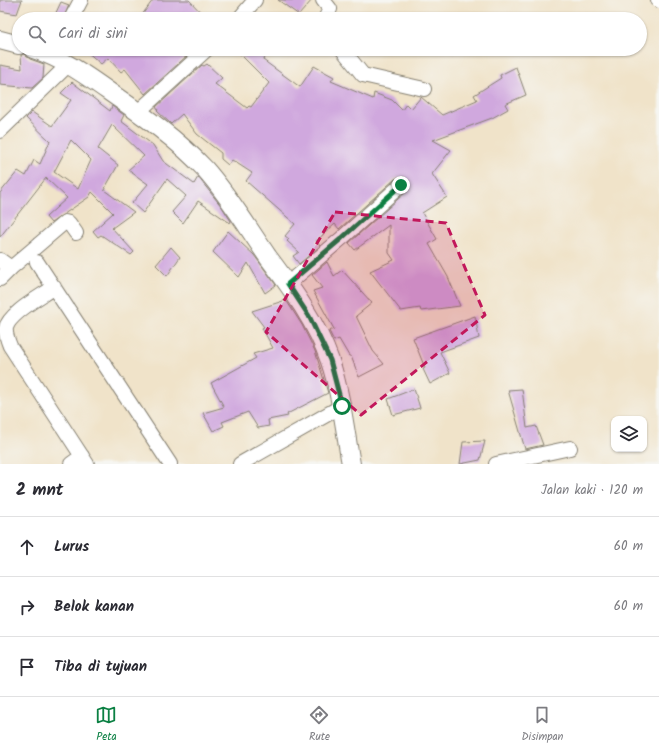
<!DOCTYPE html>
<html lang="id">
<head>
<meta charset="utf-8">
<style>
  :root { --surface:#fff; --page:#f7f7f7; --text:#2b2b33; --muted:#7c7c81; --line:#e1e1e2; --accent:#0b8043 }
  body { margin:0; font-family:Kalam,sans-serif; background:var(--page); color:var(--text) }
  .controls { position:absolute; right:12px; bottom:12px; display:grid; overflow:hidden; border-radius:8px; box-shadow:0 1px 3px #0004 }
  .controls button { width:36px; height:36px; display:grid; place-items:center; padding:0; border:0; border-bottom:1px solid var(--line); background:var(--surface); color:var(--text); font:20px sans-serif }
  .stop { position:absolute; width:12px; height:12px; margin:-9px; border:3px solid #0b8043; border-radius:50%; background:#fff }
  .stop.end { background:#0b8043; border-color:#fff; box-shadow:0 1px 4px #0008 }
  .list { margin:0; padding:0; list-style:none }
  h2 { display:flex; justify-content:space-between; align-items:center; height:52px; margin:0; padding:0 16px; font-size:17px }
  h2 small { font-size:13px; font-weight:400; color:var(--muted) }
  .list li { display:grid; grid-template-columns:26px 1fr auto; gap:12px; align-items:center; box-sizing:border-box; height:60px; padding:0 16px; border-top:1px solid var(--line) }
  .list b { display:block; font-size:15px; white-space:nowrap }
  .list em { font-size:13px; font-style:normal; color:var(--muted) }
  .icon { flex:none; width:22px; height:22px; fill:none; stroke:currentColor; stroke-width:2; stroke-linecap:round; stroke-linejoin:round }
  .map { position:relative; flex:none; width:659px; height:464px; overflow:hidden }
  .search { position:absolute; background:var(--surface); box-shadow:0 1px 3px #0004; left:12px; right:12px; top:12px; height:44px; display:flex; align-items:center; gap:10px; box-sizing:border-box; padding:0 14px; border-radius:22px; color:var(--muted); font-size:15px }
  .sheet { height:232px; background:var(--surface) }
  nav { display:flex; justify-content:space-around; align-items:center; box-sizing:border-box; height:56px; border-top:1px solid var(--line); background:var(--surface); font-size:11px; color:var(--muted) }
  nav a { display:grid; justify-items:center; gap:2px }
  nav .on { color:var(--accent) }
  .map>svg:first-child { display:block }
  .building { fill:#d0a8de; fill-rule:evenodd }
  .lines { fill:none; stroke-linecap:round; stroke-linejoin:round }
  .minor-casing { stroke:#868072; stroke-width:16 }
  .tertiary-casing { stroke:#868072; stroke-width:20 }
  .minor { stroke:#fff; stroke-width:14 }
  .tertiary { stroke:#fff; stroke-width:18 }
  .route { stroke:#0b8043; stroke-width:5 }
  .marked { fill:#c2185b; fill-opacity:0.2; stroke:#c2185b; stroke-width:3; stroke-dasharray:8 5; stroke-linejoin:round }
</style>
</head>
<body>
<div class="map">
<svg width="659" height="464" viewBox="0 0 659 464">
  <rect width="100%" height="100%" fill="#f6f6f2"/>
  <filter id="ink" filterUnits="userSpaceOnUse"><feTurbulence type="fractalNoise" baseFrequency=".025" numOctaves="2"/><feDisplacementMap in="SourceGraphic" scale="8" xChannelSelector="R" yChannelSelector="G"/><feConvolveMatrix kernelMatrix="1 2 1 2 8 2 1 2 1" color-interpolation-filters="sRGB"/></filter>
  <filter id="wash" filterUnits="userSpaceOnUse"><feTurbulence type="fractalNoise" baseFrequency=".012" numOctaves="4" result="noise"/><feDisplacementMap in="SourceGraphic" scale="16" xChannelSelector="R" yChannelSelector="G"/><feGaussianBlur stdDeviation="0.9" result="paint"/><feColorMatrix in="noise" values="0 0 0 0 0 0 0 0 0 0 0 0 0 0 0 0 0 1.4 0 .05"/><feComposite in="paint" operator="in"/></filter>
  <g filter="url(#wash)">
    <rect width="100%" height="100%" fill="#f0e3c9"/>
    <g id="blocks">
      <!-- building -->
      <path class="building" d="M0 0H22L17 14 0 11Z
        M153 0H189L207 19H139Z
        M278 0H312L299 15Z
        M61 2 69 5 63 19H53Z
        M84 49H184L190 53 145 94 125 69 121 72 108 58 101 64Z
        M235 49H258L266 56 263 60 300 87 314 66 334 77 331 81 373 99 374 93 392 100 402 110 406 104 411 109 421 97 442 115 477 100 474 95 501 78 500 75 516 67 526 95 505 104 508 109 492 118 433 140 451 150 432 174 447 197 422 213 437 239 429 244 448 277 460 306 421 311 420 308 401 311 370 271 394 260 389 253V225L355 250 349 243 407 191 409 183 404 177 395 179 339 229 335 224 316 241 320 246 299 264 293 256 299 252 287 241 289 239 285 236 295 224 246 181 252 173 232 160 228 165 221 159V153L197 134 182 114 171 124 157 111 158 110 156 107 202 65 204 66 207 64 222 78 215 84 247 108 249 106 251 107 269 83Z
        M24 54 30 59 44 64 43 78 32 88 0 85V65L22 69 21 55Z
        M72 82 110 111 112 106 124 115 121 121 153 145 163 161 194 184 198 177 222 207 231 221 230 223 198 201 183 223 172 212 186 196 167 179 143 213 132 203 148 184 128 170 144 156 112 125 98 149 118 165 104 190 134 212 112 228 134 252 131 255 101 235 98 237 93 231 113 213 92 192 89 197 51 223 46 217 67 198 46 178 0 237V193L18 171 26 176 34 160 40 164 50 141 26 118 32 112 52 126 71 100 61 93ZM71 140 91 160 78 189 54 172Z
        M228 231 254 255 276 285 265 293 248 263 239 277 213 252Z
        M171 247 180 257 167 276 156 265Z
        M327 262 334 276 342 270 372 303 356 316 373 351 384 364 359 377 351 356H349L339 339 334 341 329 331 334 329 313 291 322 288 312 275Z
        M286 300 302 325 315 351 328 393 287 414 288 416 268 420 269 426 258 428 248 412 222 422 224 426 213 431 203 413 224 407 211 383 256 358 253 354 273 348 262 328 264 327 252 311Z
        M475 316 479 338 440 352 450 373 430 384 423 369 425 368 413 338Z
        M414 389 420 408 393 415 388 399Z
        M522 389 527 428 536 426 543 445 525 449 508 390Z
        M485 441 480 460 460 464 463 442Z"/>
    </g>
  </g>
  <g filter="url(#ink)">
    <use href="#blocks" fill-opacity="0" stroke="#868072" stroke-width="1"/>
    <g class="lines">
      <!-- minor casing -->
      <g class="minor-casing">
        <path id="minor" d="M323 0 330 9 325 19
          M658 0 659 1
          M71 19 81 0
          M239 19 255 0
          M342 49 363 75 424 89
          M138 112 207 49
          M0 131 68 65
          M0 260 11 268 65 222 69 223 76 233
          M37 262 170 464
          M0 279 11 268
          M288 284 342 238 401 185
          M54 287C42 296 9 313 6 328 5 334 8 341 10 346L87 464
          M71 464 82 456
          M240 464 342 406
          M496 464 570 448"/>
      </g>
      <!-- tertiary casing -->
      <g class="tertiary-casing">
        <path id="tertiary" d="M0 40 19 45
          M33 49C62 58 87 76 111 93 144 116 178 140 205 169 229 196 248 228 268 257 292 289 317 323 330 361 341 394 345 430 351 464"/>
      </g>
      <!-- minor -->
      <use href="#minor" class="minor"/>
      <!-- tertiary -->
      <use href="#tertiary" class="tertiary"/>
    </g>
  </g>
  <g class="lines" filter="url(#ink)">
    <!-- route -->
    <path class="route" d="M342 406 330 360 309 316 288 284 342 238 401 185"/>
  </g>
  <!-- marked area -->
  <path class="marked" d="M335 212 446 223 485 315 361 415 266 332Z"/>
</svg>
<div class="controls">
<button><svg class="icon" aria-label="layers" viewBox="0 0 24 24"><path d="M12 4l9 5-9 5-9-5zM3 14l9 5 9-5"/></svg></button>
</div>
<div class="stop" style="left:342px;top:406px"></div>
<div class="stop end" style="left:401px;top:185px"></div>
<div class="search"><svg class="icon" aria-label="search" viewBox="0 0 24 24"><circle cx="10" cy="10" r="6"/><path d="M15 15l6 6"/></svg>Cari di sini</div>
</div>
<section class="sheet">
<h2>2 mnt<small>Jalan kaki · 120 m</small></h2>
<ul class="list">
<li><svg class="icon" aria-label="ahead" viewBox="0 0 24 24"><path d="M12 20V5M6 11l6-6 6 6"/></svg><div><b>Lurus</b></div><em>60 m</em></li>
<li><svg class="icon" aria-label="right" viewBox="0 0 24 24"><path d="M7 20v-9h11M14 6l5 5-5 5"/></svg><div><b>Belok kanan</b></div><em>60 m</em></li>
<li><svg class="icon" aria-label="arrive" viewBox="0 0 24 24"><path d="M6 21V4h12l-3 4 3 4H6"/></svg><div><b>Tiba di tujuan</b></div></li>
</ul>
</section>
<nav>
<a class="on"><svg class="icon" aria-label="map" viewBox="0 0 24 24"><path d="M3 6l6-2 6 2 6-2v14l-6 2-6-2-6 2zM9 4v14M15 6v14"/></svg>Peta</a>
<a><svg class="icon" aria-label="directions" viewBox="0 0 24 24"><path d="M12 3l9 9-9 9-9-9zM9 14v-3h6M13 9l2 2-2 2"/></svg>Rute</a>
<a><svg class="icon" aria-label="saved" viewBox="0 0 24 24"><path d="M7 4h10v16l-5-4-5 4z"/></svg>Disimpan</a>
</nav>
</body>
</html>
